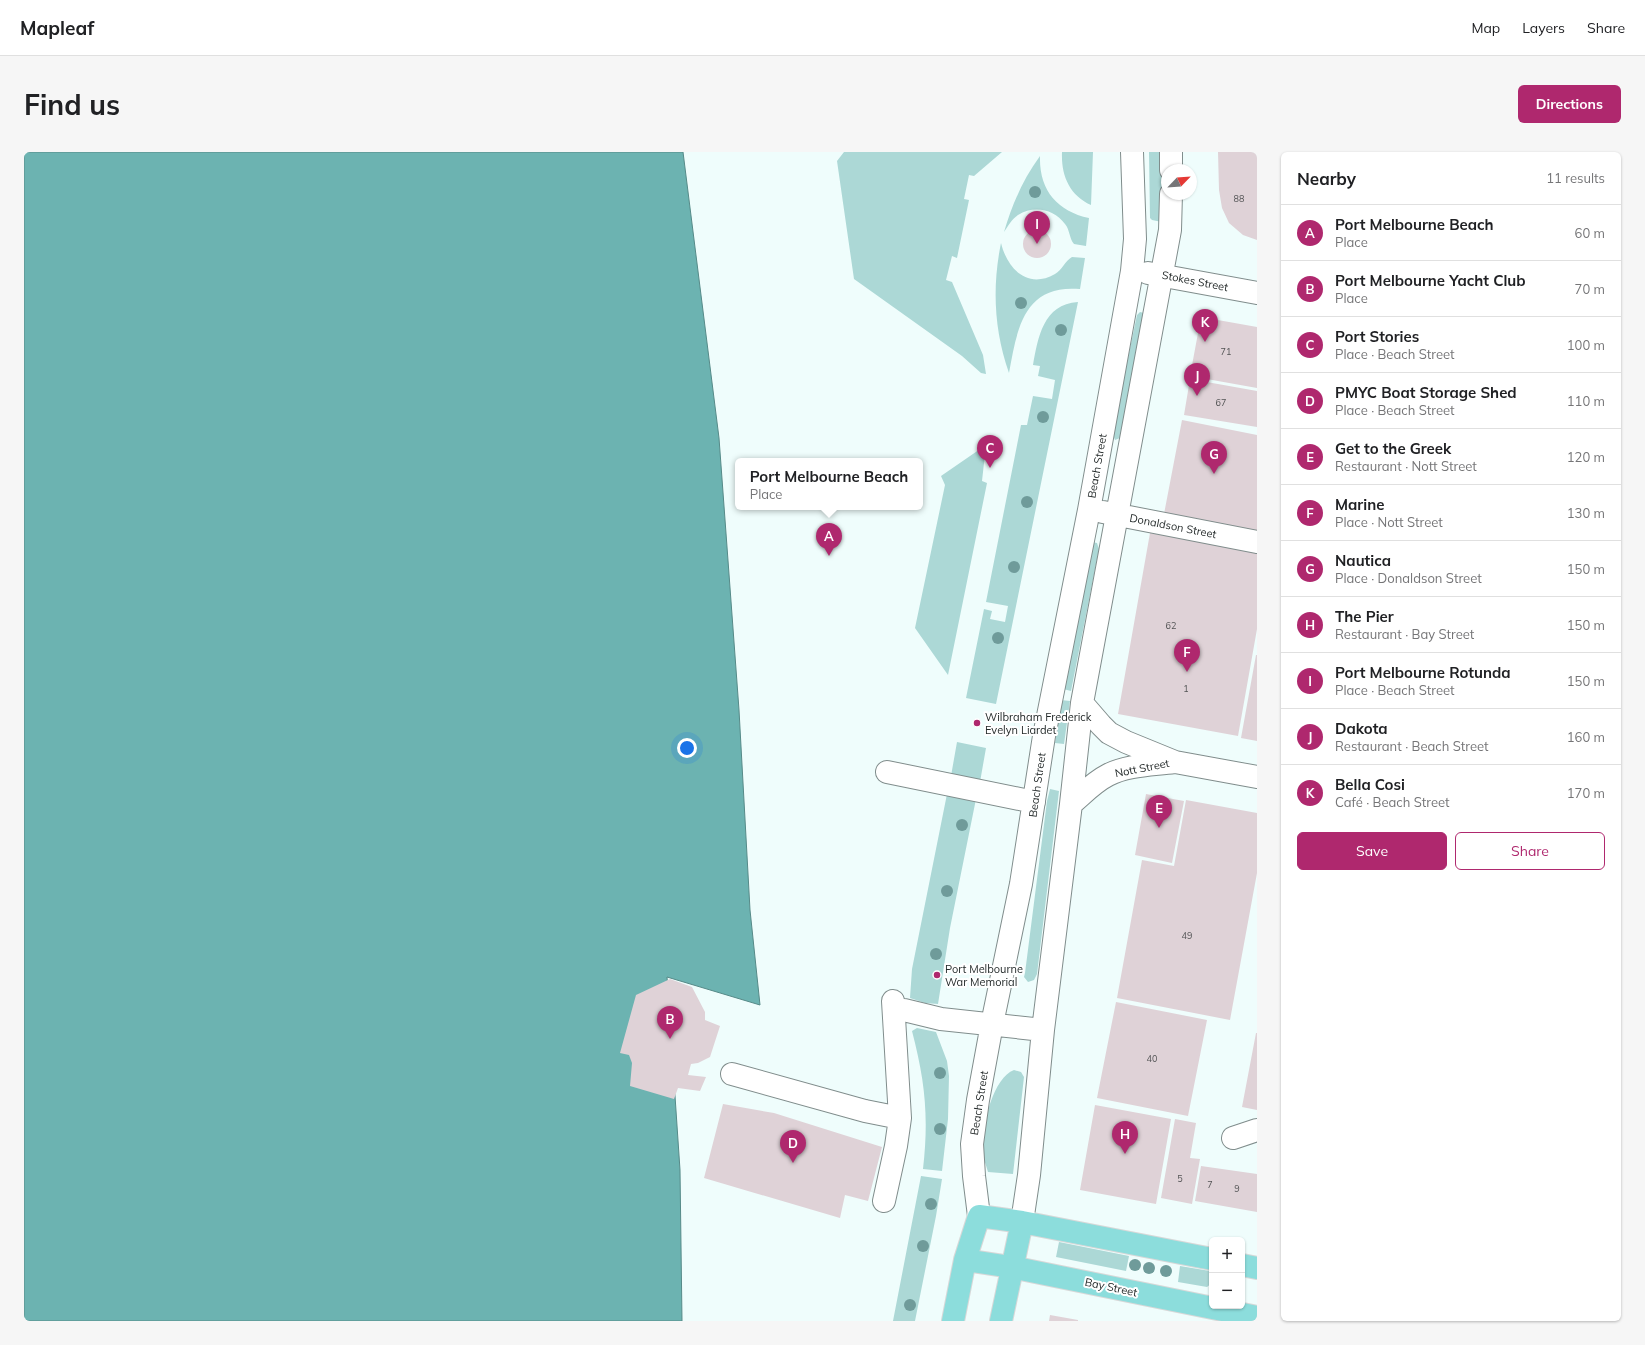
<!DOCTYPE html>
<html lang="en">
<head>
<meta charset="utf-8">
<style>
  :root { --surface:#fff; --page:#f6f6f6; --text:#202124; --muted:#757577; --line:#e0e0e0; --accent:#af286e }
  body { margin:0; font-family:Mulish,sans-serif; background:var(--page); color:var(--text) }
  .controls { position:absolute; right:12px; bottom:12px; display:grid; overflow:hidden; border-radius:6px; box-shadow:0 1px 3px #0004 }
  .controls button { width:36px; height:36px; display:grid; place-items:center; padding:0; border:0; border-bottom:1px solid var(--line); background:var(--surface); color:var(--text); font:20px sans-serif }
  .compass { position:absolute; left:1137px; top:12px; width:36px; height:36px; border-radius:50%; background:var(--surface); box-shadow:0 1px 3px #0004; rotate:65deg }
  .you { position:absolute; left:663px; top:596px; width:14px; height:14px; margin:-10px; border:3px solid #fff; border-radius:50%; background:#1a73e8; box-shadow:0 0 0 6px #1a73e833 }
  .badge { display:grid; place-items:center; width:26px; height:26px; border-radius:50%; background:var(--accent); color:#fff; font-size:13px; font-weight:700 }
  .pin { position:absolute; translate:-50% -33px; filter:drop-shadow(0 1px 2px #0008) }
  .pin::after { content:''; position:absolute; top:21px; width:14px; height:12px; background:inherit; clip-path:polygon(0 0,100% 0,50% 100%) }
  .popup { position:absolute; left:711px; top:306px; width:188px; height:52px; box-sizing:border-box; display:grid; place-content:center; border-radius:6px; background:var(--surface); filter:drop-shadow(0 1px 3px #0005); font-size:13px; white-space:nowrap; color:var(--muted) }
  .popup b { font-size:15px; color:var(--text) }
  .popup::after { content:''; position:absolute; left:50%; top:100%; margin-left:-8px; border:8px solid transparent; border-top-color:var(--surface) }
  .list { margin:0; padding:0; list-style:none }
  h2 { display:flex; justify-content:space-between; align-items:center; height:52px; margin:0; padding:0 16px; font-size:17px }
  h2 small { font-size:13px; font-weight:400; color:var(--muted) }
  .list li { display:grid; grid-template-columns:26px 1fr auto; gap:12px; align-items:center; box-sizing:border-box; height:56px; padding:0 16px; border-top:1px solid var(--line) }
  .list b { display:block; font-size:15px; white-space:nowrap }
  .list p { margin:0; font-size:13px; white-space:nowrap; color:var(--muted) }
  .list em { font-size:13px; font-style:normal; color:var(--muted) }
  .actions { display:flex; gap:8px; padding:12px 16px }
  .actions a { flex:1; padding:9px 0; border:1px solid var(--accent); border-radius:6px; text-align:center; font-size:14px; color:var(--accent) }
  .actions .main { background:var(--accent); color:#fff }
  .map { position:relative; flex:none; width:1233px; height:1169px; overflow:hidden; border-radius:6px }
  header { display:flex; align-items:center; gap:24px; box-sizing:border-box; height:56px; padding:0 20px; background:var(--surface); border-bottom:1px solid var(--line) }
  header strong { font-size:19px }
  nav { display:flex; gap:22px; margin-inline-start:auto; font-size:14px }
  .intro { display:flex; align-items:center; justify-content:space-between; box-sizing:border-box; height:96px; padding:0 24px }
  h1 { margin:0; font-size:28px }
  .button { padding:10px 18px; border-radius:6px; background:var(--accent); color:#fff; font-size:14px; font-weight:700 }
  main { display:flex; gap:24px; padding:0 24px }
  aside { flex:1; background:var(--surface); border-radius:6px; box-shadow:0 1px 3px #0004 }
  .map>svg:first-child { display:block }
  .green { fill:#acd8d6 }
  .water { fill:#6cb3b1; stroke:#568a88 }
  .building { fill:#dfd2d7 }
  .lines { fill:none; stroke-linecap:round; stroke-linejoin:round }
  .minor-casing { stroke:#808d8c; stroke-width:24 }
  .major-casing { stroke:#d7d8d8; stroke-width:24 }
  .minor { stroke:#fff; stroke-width:22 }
  .major { stroke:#8cdddc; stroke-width:22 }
  .tree { fill:#6f9b9a }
  .poi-dot { fill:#af286e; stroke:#fff; stroke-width:1.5 }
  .labels { text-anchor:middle; stroke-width:4; stroke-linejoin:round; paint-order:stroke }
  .number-label { font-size:9px; fill:#525354 }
  .street-label { font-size:11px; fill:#232929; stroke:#fff }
  .poi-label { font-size:11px; fill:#232929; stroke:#fff; text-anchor:start }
</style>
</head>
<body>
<header>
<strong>Mapleaf</strong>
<nav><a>Map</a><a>Layers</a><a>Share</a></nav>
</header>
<div class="intro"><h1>Find us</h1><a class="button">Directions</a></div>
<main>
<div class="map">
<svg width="1233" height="1169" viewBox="0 0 1233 1169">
  <rect width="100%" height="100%" fill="#effdfc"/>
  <!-- green -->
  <path class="green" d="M820 0H978L950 24 945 23 940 47 945 48 933 106 928 104 922 128 928 130 959 203 962 222 957 221 938 204 830 127 813 9Z
    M1038 0H1069L1067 53C1045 43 1037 23 1038 0Z
    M1125 0H1139L1140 68 1138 70 1128 68 1126 66Z
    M1016 4C1015 38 1033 59 1065 66L1062 94 1050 92C1045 86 1046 78 1041 72 1030 57 1010 53 994 63 988 67 984 74 980 80 988 53 999 27 1016 4Z
    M977 91C983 116 1003 138 1031 122 1038 118 1041 109 1048 105L1061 106 1056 137C999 132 993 178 985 221 970 178 968 135 977 91Z
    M1054 150 972 552 942 546 960 457 968 459 966 467 981 470 984 454 962 450 997 273H1003L1009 244 1028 247 1031 228 1014 224 1016 214 1009 213C1014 186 1019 152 1054 150Z
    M1116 160 1120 161 1096 286 1091 288 1089 283V277L1113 163Z
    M962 293 958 329 963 331 924 523 891 476 921 333 917 324Z
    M1068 390 1073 391 1075 397 1047 539 1039 537Z
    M1037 548 1046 549 1040 592 1031 591Z
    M933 590 962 596 956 630 927 624Z
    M1026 637 1035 639 1013 822 1010 828 1004 830 1000 825 1001 821 1023 649Z
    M923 642 952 647 926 776 914 852 901 851 886 846 888 817Z
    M893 876 912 880 923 909 925 924 924 967 918 1019 899 1017C905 964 901 929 888 879Z
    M990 918 997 920 1000 925 989 1022 964 1020C962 1013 959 1006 959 999 957 978 968 926 990 918Z
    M897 1024 918 1027 912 1064 891 1169H869Z
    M1035 1090 1105 1104 1102 1119 1032 1105Z
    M1156 1114 1186 1119 1188 1123V1131L1183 1135 1154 1130Z"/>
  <!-- water -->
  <path class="water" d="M0 0H659L695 286 715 558 726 758 736 853 643 825 656 1018 658 1169H0Z"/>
  <!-- building -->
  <path class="building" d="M1194 0H1233V88L1219 83 1205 71 1198 56 1195 38Z
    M999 92a14 14 0 1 1 28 0a14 14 0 1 1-28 0Z
    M1177 165 1233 175V236L1166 224Z
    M1166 227 1233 239V275L1160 263Z
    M1158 268 1233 283V379L1140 362Z
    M1126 381 1233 400V477L1214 584 1094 562Z
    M1232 503H1233V589L1217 586Z
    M1122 642 1160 649 1148 711 1111 703Z
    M1162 648 1233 661V721L1206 868 1093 846 1118 708 1150 714Z
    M646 827 668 835 681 860V868L696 874 686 905 674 911 667 912 664 923 682 925 676 939 654 936 650 947 606 934 608 911 605 903 596 901 612 843Z
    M1092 850 1183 868 1164 964 1073 946Z
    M1232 881H1233V958L1218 955Z
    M699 952 750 961 858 995 844 1049 821 1043 816 1066 680 1026Z
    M1071 953 1147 967 1132 1052 1056 1038Z
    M1151 967 1172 971 1166 1006 1176 1007 1168 1052 1137 1046Z
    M1177 1014 1233 1022V1060L1171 1049Z
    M1026 1163 1054 1168V1169H1025Z"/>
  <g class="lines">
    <!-- minor casing -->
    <g class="minor-casing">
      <path id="minor" d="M1147 0V18
        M1124 121 1233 141
        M1079 360 1233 390
        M1058 551 1077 573 1085 581 1102 590 1151 610 1233 625
        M863 620 1010 650
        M1047 652C1059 642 1070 630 1084 623 1103 613 1129 613 1150 610
        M880 858 917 867 1019 878
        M708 922 841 959 876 966
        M1209 986 1233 978
        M860 1049 872 994 876 966 869 849
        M955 1064 950 1024 948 992 954 948 968 872 997 732 1020 584 1065 358 1108 119 1111 87 1108 0
        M998 1070 1005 1023 1019 878 1047 652 1058 551 1146 78 1147 42"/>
    </g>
    <!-- major casing -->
    <g class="major-casing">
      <path id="major" d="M941 1108 987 1115 1233 1165
        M1218 1113 1233 1116
        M929 1169 941 1108 955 1064 998 1070 1188 1107
        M977 1169 998 1070"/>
    </g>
    <!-- minor -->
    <use href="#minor" class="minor"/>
    <!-- major -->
    <use href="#major" class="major"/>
  </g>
  <!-- trees -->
  <g class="tree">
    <circle cx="1011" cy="40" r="6"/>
    <circle cx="997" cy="151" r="6"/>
    <circle cx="1037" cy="178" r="6"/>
    <circle cx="1019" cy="265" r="6"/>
    <circle cx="1003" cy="350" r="6"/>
    <circle cx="990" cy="415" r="6"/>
    <circle cx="974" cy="486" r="6"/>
    <circle cx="938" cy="673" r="6"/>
    <circle cx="923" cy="739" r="6"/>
    <circle cx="912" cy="802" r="6"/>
    <circle cx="916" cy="921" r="6"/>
    <circle cx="916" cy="977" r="6"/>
    <circle cx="907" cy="1052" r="6"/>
    <circle cx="899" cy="1094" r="6"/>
    <circle cx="1111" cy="1113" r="6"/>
    <circle cx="1125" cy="1116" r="6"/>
    <circle cx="1142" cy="1119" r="6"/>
    <circle cx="886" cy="1153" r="6"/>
  </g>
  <!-- markers -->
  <g class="poi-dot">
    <circle cx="953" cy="571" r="4"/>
    <circle cx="913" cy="823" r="4"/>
  </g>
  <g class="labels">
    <!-- number labels -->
    <g class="number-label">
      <text x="1215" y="50">88</text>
      <text x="1202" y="203">71</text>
      <text x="1197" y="254">67</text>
      <text x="1147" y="477">62</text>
      <text x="1162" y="540">1</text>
      <text x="1163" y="787">49</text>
      <text x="1128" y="910">40</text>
      <text x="1156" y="1030">5</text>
      <text x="1186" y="1036">7</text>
      <text x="1213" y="1040">9</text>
    </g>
    <!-- street labels -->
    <g class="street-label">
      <text transform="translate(1171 129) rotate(11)" y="4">Stokes Street</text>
      <text transform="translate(1073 314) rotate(-80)" y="4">Beach Street</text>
      <text transform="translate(1149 374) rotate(11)" y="4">Donaldson Street</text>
      <text transform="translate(1118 616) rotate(-11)" y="4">Nott Street</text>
      <text transform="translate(1013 633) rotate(-82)" y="4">Beach Street</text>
      <text transform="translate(955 951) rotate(-81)" y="4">Beach Street</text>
      <text transform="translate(1087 1135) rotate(12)" y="4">Bay Street</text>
    </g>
    <!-- poi labels -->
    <g class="poi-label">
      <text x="961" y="569">Wilbraham Frederick<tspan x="961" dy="13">Evelyn Liardet</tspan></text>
      <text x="921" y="821">Port Melbourne<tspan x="921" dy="13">War Memorial</tspan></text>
    </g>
  </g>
</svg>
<div class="controls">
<button>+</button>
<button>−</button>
</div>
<svg class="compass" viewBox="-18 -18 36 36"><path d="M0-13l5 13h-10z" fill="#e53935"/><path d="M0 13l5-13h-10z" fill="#757577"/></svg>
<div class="you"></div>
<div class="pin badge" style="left:805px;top:404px">A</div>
<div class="popup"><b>Port Melbourne Beach</b>Place</div>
<div class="pin badge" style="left:646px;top:887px">B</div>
<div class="pin badge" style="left:966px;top:316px">C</div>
<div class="pin badge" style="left:769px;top:1011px">D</div>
<div class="pin badge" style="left:1135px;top:676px">E</div>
<div class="pin badge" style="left:1163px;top:520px">F</div>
<div class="pin badge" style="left:1190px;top:322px">G</div>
<div class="pin badge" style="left:1101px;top:1002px">H</div>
<div class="pin badge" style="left:1013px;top:92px">I</div>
<div class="pin badge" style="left:1173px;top:244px">J</div>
<div class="pin badge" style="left:1181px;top:190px">K</div>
</div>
<aside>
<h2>Nearby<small>11 results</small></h2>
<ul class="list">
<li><span class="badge">A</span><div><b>Port Melbourne Beach</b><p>Place</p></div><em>60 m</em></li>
<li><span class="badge">B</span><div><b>Port Melbourne Yacht Club</b><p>Place</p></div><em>70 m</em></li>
<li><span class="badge">C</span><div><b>Port Stories</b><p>Place · Beach Street</p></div><em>100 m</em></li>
<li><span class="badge">D</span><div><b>PMYC Boat Storage Shed</b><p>Place · Beach Street</p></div><em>110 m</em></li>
<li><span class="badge">E</span><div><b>Get to the Greek</b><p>Restaurant · Nott Street</p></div><em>120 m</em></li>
<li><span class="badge">F</span><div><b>Marine</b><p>Place · Nott Street</p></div><em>130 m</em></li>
<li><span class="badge">G</span><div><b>Nautica</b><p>Place · Donaldson Street</p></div><em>150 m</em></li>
<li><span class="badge">H</span><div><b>The Pier</b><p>Restaurant · Bay Street</p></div><em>150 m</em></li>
<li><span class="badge">I</span><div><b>Port Melbourne Rotunda</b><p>Place · Beach Street</p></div><em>150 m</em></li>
<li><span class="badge">J</span><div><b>Dakota</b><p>Restaurant · Beach Street</p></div><em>160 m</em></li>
<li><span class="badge">K</span><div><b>Bella Cosi</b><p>Café · Beach Street</p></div><em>170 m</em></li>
</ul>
<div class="actions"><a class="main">Save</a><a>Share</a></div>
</aside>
</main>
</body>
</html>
